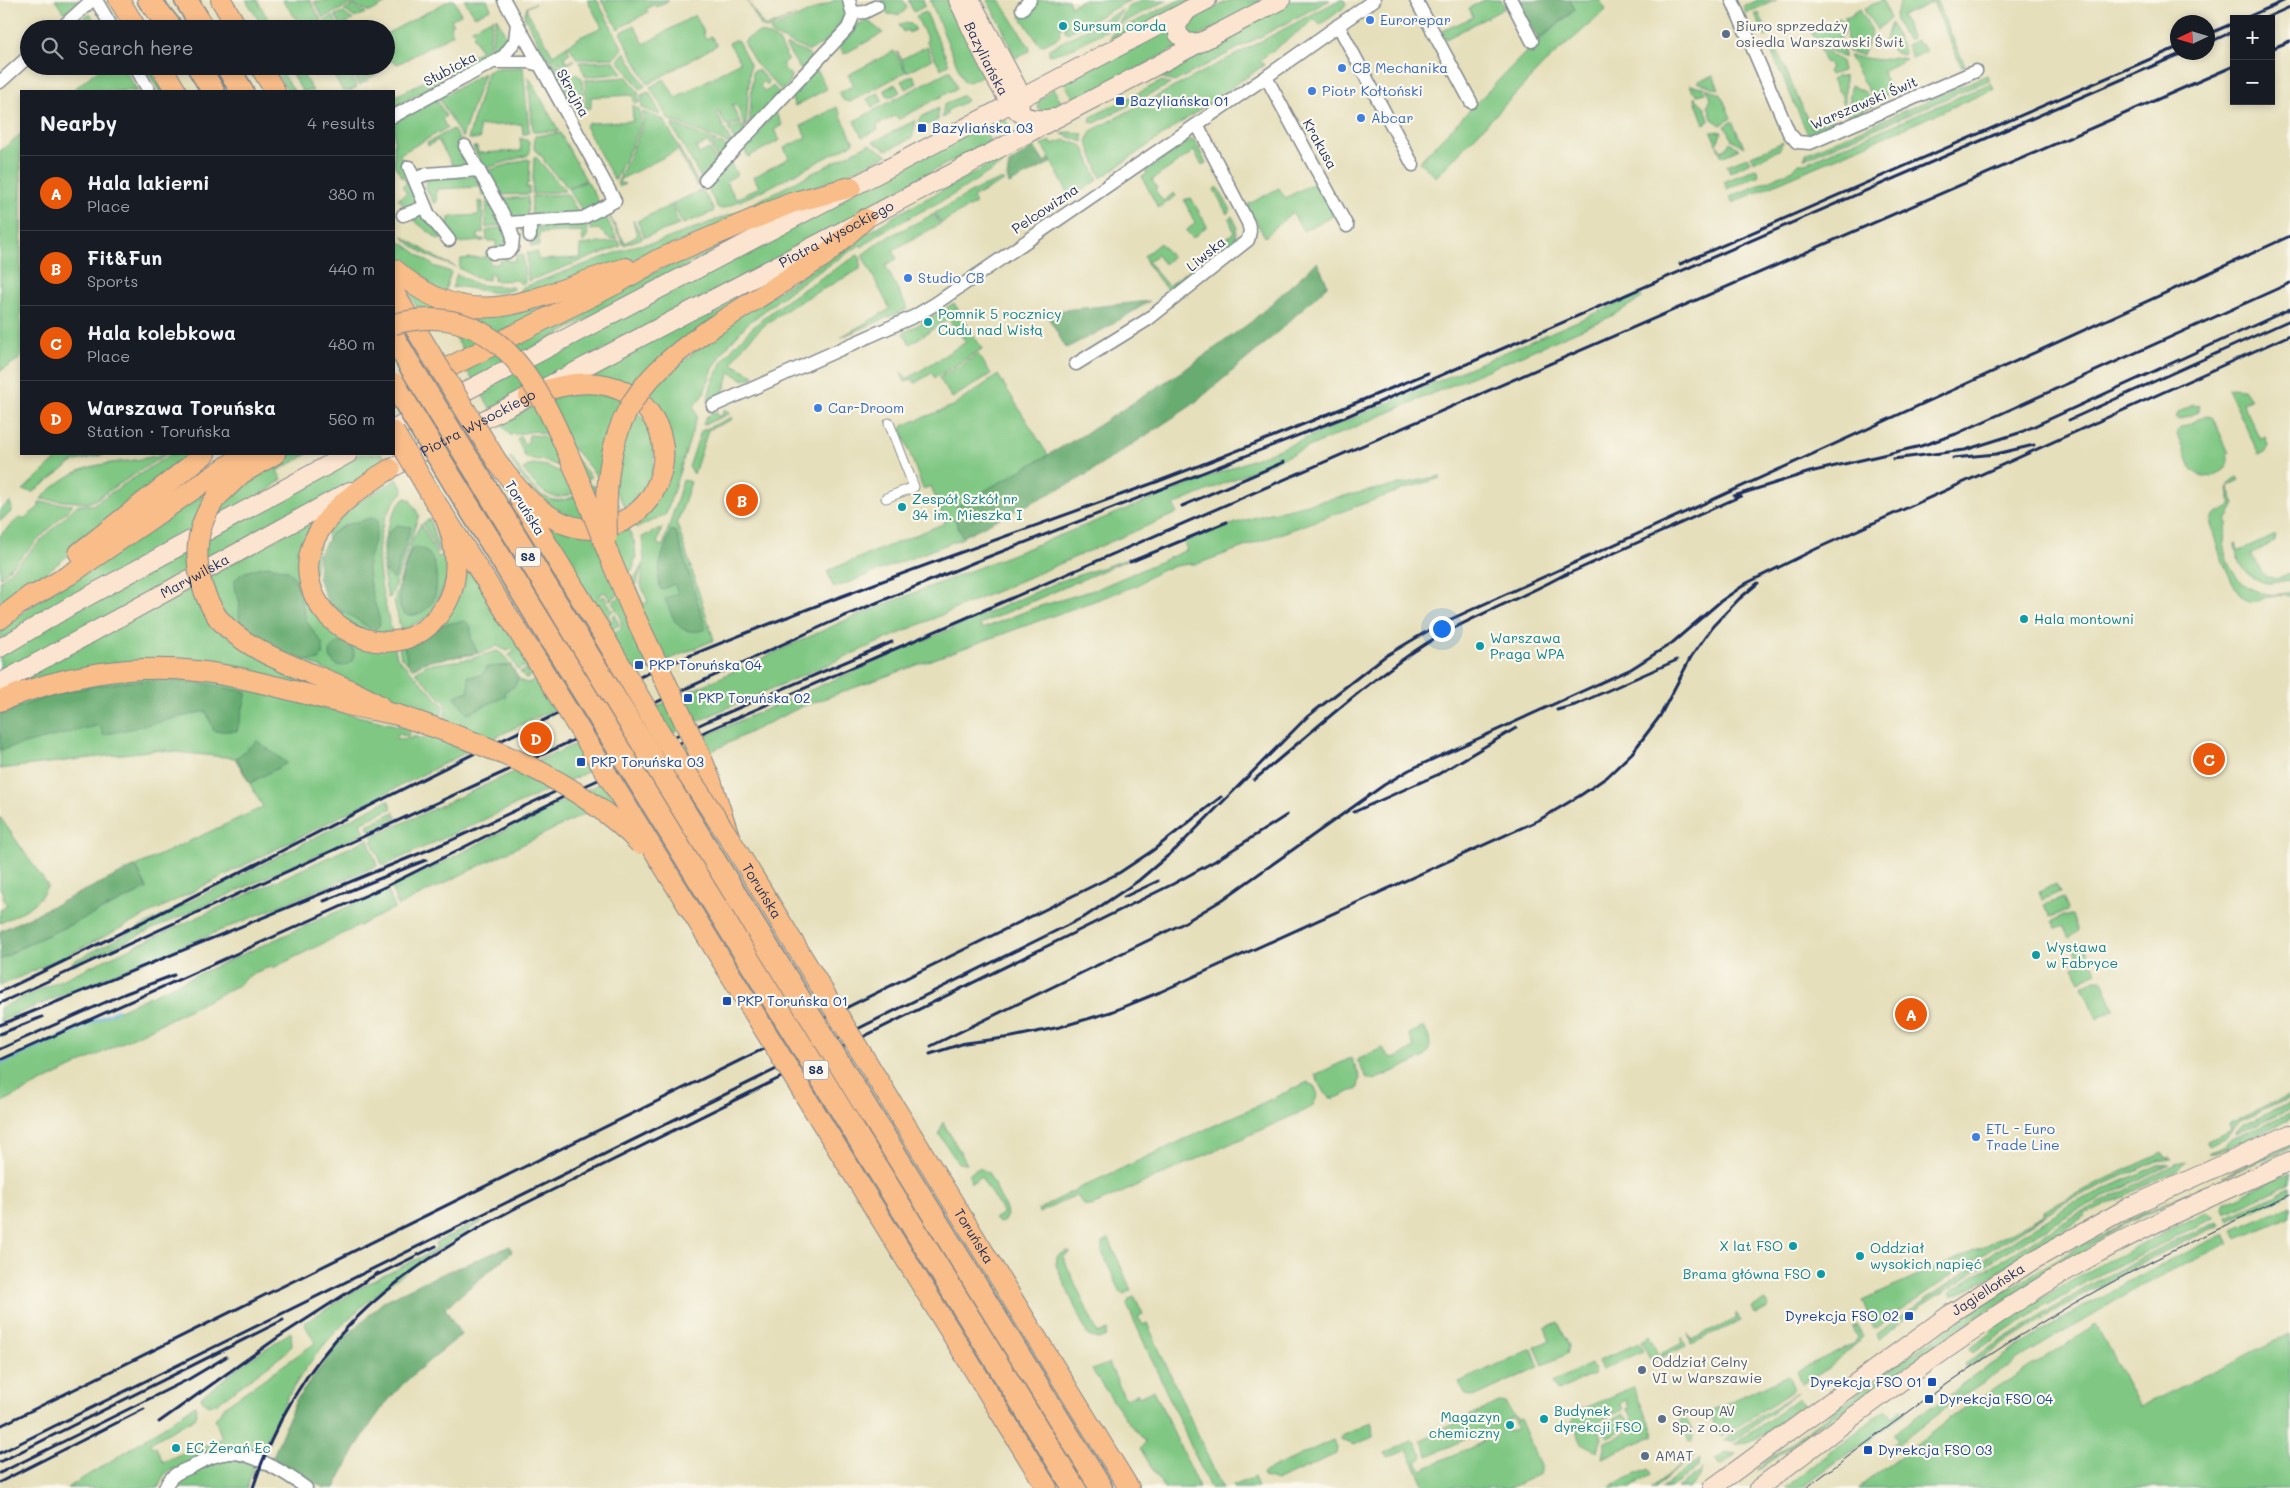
<!DOCTYPE html>
<html lang="en">
<head>
<meta charset="utf-8">
<style>
  :root { --surface:#171b24; --page:#242831; --text:#f1f3f6; --muted:#9ea1a6; --line:#363941; --accent:#ea580c }
  body { margin:0; font-family:Mali,sans-serif; background:var(--page); color:var(--text) }
  .controls { position:absolute; right:15px; top:15px; display:grid; overflow:hidden; border-radius:0px; box-shadow:0 2px 8px #0003 }
  .controls button { width:45px; height:45px; display:grid; place-items:center; padding:0; border:0; border-bottom:1px solid var(--line); background:var(--surface); color:var(--text); font:25px sans-serif }
  .compass { position:absolute; left:2170px; top:15px; width:45px; height:45px; border-radius:50%; background:var(--surface); box-shadow:0 2px 8px #0003; rotate:266deg }
  .you { position:absolute; left:1441px; top:628px; width:18px; height:18px; margin:-12px; border:4px solid #fff; border-radius:50%; background:#1a73e8; box-shadow:0 0 0 8px #1a73e833 }
  .badge { display:grid; place-items:center; width:32px; height:32px; border-radius:50%; background:var(--accent); color:#fff; font-size:16px; font-weight:700 }
  .pin { position:absolute; translate:-50% -50%; border:2px solid #fff; box-shadow:0 1px 5px #0006 }
  .list { margin:0; padding:0; list-style:none }
  h2 { display:flex; justify-content:space-between; align-items:center; height:65px; margin:0; padding:0 20px; font-size:21px }
  h2 small { font-size:16px; font-weight:400; color:var(--muted) }
  .list li { display:grid; grid-template-columns:32px 1fr auto; gap:15px; align-items:center; box-sizing:border-box; height:75px; padding:0 20px; border-top:1px solid var(--line) }
  .list b { display:block; font-size:19px; white-space:nowrap }
  .list p { margin:0; font-size:16px; white-space:nowrap; color:var(--muted) }
  .list em { font-size:16px; font-style:normal; color:var(--muted) }
  .icon { flex:none; width:28px; height:28px; fill:none; stroke:currentColor; stroke-width:2; stroke-linecap:round; stroke-linejoin:round }
  .map { position:relative; flex:none; width:2290px; height:1488px; overflow:hidden }
  .search { position:absolute; background:var(--surface); box-shadow:0 2px 8px #0003; left:20px; top:20px; width:375px; height:55px; display:flex; align-items:center; gap:12px; box-sizing:border-box; padding:0 18px; border-radius:28px; color:var(--muted); font-size:19px }
  .panel { position:absolute; background:var(--surface); box-shadow:0 2px 8px #0003; left:20px; top:90px; width:375px; height:365px; border-radius:0px }
  .map>svg:first-child { display:block }
  .green { fill:#7fc783; stroke:#4d7b70 }
  .forest { fill:#67ac71; stroke:#416e68 }
  .lines { fill:none; stroke-linecap:round; stroke-linejoin:round }
  .stream { stroke:#66b0de; stroke-width:3 }
  .pedestrian-casing { stroke:#80878c; stroke-width:11 }
  .minor-casing { stroke:#80878c; stroke-width:15 }
  .secondary-casing { stroke:#80878c; stroke-width:20 }
  .primary-casing { stroke:#80878c; stroke-width:22 }
  .motorway-casing { stroke:#80878c; stroke-width:25 }
  .pedestrian { stroke:#fff; stroke-width:9 }
  .minor { stroke:#fff; stroke-width:12 }
  .secondary { stroke:#fce5d0; stroke-width:18 }
  .primary { stroke:#f8bd89; stroke-width:20 }
  .motorway { stroke:#f8bd89; stroke-width:22 }
  .tram { stroke:#1b2f5e; stroke-width:1 }
  .rail { stroke:#1b2f5e; stroke-width:3 }
  .primary-bridge-casing { stroke:#80878c; stroke-width:22; stroke-linecap:butt }
  .motorway-bridge-casing { stroke:#80878c; stroke-width:25; stroke-linecap:butt }
  .primary-bridge { stroke:#f8bd89; stroke-width:20 }
  .motorway-bridge { stroke:#f8bd89; stroke-width:22 }
  .shop-dot { fill:#3f7fe0; stroke:#fbf7ec; stroke-width:2 }
  .culture-dot { fill:#0f9aa8; stroke:#fbf7ec; stroke-width:2 }
  .service-dot { fill:#5c6f8a; stroke:#fbf7ec; stroke-width:2 }
  .transit-dot { fill:#1a4fb4; stroke:#fbf7ec; stroke-width:2 }
  .labels { text-anchor:middle; stroke-width:4.5; stroke-linejoin:round; paint-order:stroke }
  .shield { fill:#fbf7ec; stroke:#5e6b89; stroke-width:1 }
  .shield-label { font-size:12px; font-weight:bold; fill:#1b2f5e }
  .shop-label { font-size:14px; fill:#366cbe; stroke:#fbf7ec; text-anchor:start }
  .culture-label { font-size:14px; fill:#0d838f; stroke:#fbf7ec; text-anchor:start }
  .service-label { font-size:14px; fill:#4e5e75; stroke:#fbf7ec; text-anchor:start }
  .street-label { font-size:14px; fill:#1b2f5e; stroke:#fbf7ec }
  .transit-label { font-size:14px; fill:#164399; stroke:#fbf7ec; text-anchor:start }
</style>
</head>
<body>
<div class="map">
<svg width="2290" height="1488" viewBox="0 0 2290 1488">
  <rect width="100%" height="100%" fill="#fbf7ec"/>
  <filter id="ink" filterUnits="userSpaceOnUse"><feTurbulence type="fractalNoise" baseFrequency=".02" numOctaves="2"/><feDisplacementMap in="SourceGraphic" scale="10" xChannelSelector="R" yChannelSelector="G"/><feConvolveMatrix kernelMatrix="1 2 1 2 8 2 1 2 1" color-interpolation-filters="sRGB"/></filter>
  <filter id="wash" filterUnits="userSpaceOnUse"><feTurbulence type="fractalNoise" baseFrequency=".0096" numOctaves="4" result="noise"/><feDisplacementMap in="SourceGraphic" scale="20" xChannelSelector="R" yChannelSelector="G"/><feGaussianBlur stdDeviation="1.12" result="paint"/><feColorMatrix in="noise" values="0 0 0 0 0 0 0 0 0 0 0 0 0 0 0 0 0 1.4 0 .05"/><feComposite in="paint" operator="in"/></filter>
  <g filter="url(#wash)">
    <rect width="100%" height="100%" fill="#e5dfbb"/>
    <!-- green -->
    <path class="green" d="M55 0H79L64 13Z
      M246 0H257L274 29H264Z
      M282 0H310L326 29H304Z
      M324 0H392L370 12 351 4 323 18 314 2 317 1 318 3Z
      M450 0H454L461 14 451 20 453 24 450 26 453 34 398 64 386 59V34Z
      M464 0H487L491 9 475 16Z
      M587 0H597L623 49 614 58 577 59 570 47 567 48 570 53 564 57 567 63 573 59 574 61 565 65 547 58 524 16 527 7 535 3 527 7V11L553 55 580 37 602 27Z
      M601 0H669L656 7 655 4 646 9 648 12 618 29Z
      M747 0 763 25 766 27 796 15 767 29 761 26Z
      M835 0H846L849 6 845 26 830 40 809 51 772 35 770 30Z
      M881 0H903L907 7C902 16 898 15 888 14Z
      M908 0H923L925 6 914 12Z
      M930 0H953L987 73 969 82H964Z
      M987 0H1000L1030 48 1029 51 1016 58 1014 57 1002 27Z
      M1035 0H1068L1071 6 1082 0H1130L1068 33 1065 31V25L1062 24 1059 37 1044 45 1039 44 1020 16Z
      M1141 0H1168L1118 25 1127 8Z
      M1180 0H1195L1144 26 1110 39 1113 32Z
      M1230 0H1268L1194 39 1184 35 1187 22Z
      M1293 0H1330L1174 82 1159 76 1187 56Z
      M1339 0H1344L1346 4 1342 9 1320 25 1315 19 1260 60 1264 65 1101 178 1087 142 1091 131Z
      M1484 0H1501L1505 8 1446 39 1442 31 1473 17 1469 8Z
      M1570 0H1600L1606 10 1544 64 1436 177 1419 162 1528 50 1575 10Z
      M1758 0H1777L1746 13 1743 7Z
      M1883 0 1890 19 1877 30 1865 11V8Z
      M1901 0H1936L1965 66 1962 68 1933 2 1902 16 1912 38 1907 40 1904 33 1902 34 1895 17Z
      M352 6 366 13 355 18 344 10Z
      M1860 9 1872 31 1863 55 1848 52 1845 16 1846 18 1853 15V13Z
      M1122 10C1118 19 1111 23 1107 30L1069 50 1049 55V49Z
      M342 12 353 20 341 26 335 15Z
      M926 12 949 64 941 69 926 41 928 40 916 16Z
      M1759 13 1769 35 1765 37 1755 14Z
      M87 15H91L99 29H75L74 26Z
      M695 15 704 32 703 33 706 39 711 36 717 45 648 84 620 33 634 25 644 44Z
      M333 16 337 24 335 25 339 29H329L324 21Z
      M496 17 508 39 501 49 489 56Z
      M493 18 487 57 394 107V97L481 51 473 36 475 34 472 29Z
      M1840 18 1842 20 1843 32 1841 38 1820 44 1816 43 1811 30Z
      M867 20 883 33 844 54 839 45 855 26Z
      M903 23 911 24 916 29 909 33 907 30 903 32 899 25Z
      M1891 23 1905 53 1904 55 1895 53 1884 42Z
      M1174 24 1180 46 1075 101 1064 82Z
      M760 32 778 40 786 54 785 55 788 59 783 63V67L791 75 789 84 782 91 756 64 744 43 746 39Z
      M734 40 738 41 750 64 746 129 738 108 734 104 732 105 741 124 726 125 719 112 717 113 732 145 668 119 650 87 664 79 676 98 740 62 729 43Z
      M1917 40 1919 44 1922 43 1926 52 1912 58 1907 45Z
      M1774 43 1811 128 1834 118 1835 122 1810 133 1807 132 1769 46Z
      M1842 43 1844 45V58L1826 48Z
      M787 45 809 54 811 60 803 69H800L786 47Z
      M925 47H927L932 59 907 72 897 52 902 59Z
      M1820 47 1841 61 1843 71 1830 75 1828 71 1831 69 1828 62 1825 63 1819 48Z
      M894 51 906 72 850 102 843 100 839 93 854 85 848 75Z
      M625 52 645 86 640 89 618 60Z
      M1849 56 1881 60 1894 57 1906 59 1882 71 1892 93 1874 101Z
      M549 61 563 67 559 69 562 73 568 70 582 78 583 109 575 110Z
      M614 61 623 73 586 77 579 62Z
      M98 66H122L138 91H72L99 69Z
      M144 66H148L164 91H159Z
      M271 66H278L294 91H288Z
      M287 66H298L313 91H302Z
      M328 66H346L357 87 350 91H343Z
      M365 66H375L382 72 369 78 363 67Z
      M523 67 529 131 527 134H523L522 124 479 126 480 139H468L487 72 495 68Z
      M362 68 368 80 359 85 352 73Z
      M758 70 769 82 767 85 764 82 760 86 765 92 773 86 780 94 749 127 753 71Z
      M817 70 827 89 795 106 791 97 811 71Z
      M950 70 957 88 899 119 895 116 877 125 878 130 862 137 854 121Z
      M484 73 462 138 439 98Z
      M913 75 917 83 906 89 901 81Z
      M1713 75 1719 89 1697 82Z
      M1987 75 1989 80 1804 159 1807 153Z
      M528 76 531 81 559 131 533 132Z
      M1836 76 1845 77V107L1841 100 1843 99 1840 92H1838L1832 79Z
      M627 77 638 92 639 103H634L633 95 591 97V108L586 109 585 80Z
      M1162 81 1170 84 1095 123 1090 122 1091 117Z
      M1991 83 1994 89 1732 203 1730 197 1793 170 1799 163H1805Z
      M895 84 900 92 889 98 884 90Z
      M1690 85 1703 87 1706 93 1698 95 1693 92Z
      M1851 85 1865 92 1870 99 1849 106Z
      M1053 88 1064 107 1042 111 1038 108V102Z
      M1706 88 1721 94 1731 118 1721 125 1712 119 1708 105 1711 97Z
      M649 92 661 115H660L642 108 641 95Z
      M878 93 883 101 872 107 867 99Z
      M963 95 967 101 946 111 948 114 942 118 944 105Z
      M1694 97 1705 107 1709 121 1704 124Z
      M436 99 446 116 442 119 447 128 400 154 416 199 414 203 406 207 398 199 407 193 402 186 407 183 394 165V122Z
      M1871 102 1873 106 1848 117 1847 113Z
      M632 105 640 110 641 125 615 181 585 126 589 123 633 121Z
      M837 107 854 143 768 188 722 209 718 208 705 185 725 163 731 164 737 175 726 181 736 199 759 187 754 177 789 158 784 148 806 137 801 126Z
      M938 108V120L917 129 920 118Z
      M643 112 664 120 699 185 697 186 678 150 619 180 621 184 624 183 625 184 619 187 617 184 643 125Z
      M776 113 782 125 774 130 780 140 748 157 744 148V143Z
      M1003 118 1008 123 1002 133 994 120Z
      M916 120 912 138 887 150 873 142Z
      M1732 121 1744 147 1731 139 1729 131 1724 127Z
      M674 124 717 142 710 146 708 142 696 148 699 154 709 149 716 163 701 178 672 126Z
      M982 125 990 141 906 185 883 202 491 409 479 390Z
      M743 126 745 132 735 142 728 128Z
      M453 129 471 161 470 166 455 169 438 140 428 146 427 143Z
      M1722 131 1717 144 1721 151 1726 149 1730 142 1739 149 1722 157 1711 132Z
      M1069 132 1083 134V142L1062 134Z
      M560 133 586 180 567 188 560 177 558 178 544 161 543 157 539 155 541 152 538 154 534 147 535 136Z
      M21 134V358L0 371V151Z
      M520 138 529 141 530 152 528 155 484 169 473 147H477L478 153 521 151Z
      M1066 140 1083 146 1098 180 1071 198 1042 145 1050 141 1052 144Z
      M1191 140 1195 141 1206 163 1202 165 1194 151 1152 180 1157 188 1155 190 1163 201 1174 193 1176 196 1158 208 1142 177 1147 174 1145 171Z
      M1783 142 1779 150 1753 162 1751 156Z
      M720 143 730 148 718 161 711 148Z
      M869 144 888 155C810 191 730 223 650 253 601 271 552 291 501 297L520 293 521 288 637 245 658 242 735 213Z
      M534 157H536L565 191 532 194Z
      M1747 157 1750 162 1730 172 1727 165Z
      M527 159 530 160 529 183H527L526 187H529V194L497 195 485 174 486 171Z
      M1000 159 1002 164 951 196 878 234 862 247 860 245 795 287 746 325 725 349 713 369 703 395 694 406 697 417 666 514 637 528 634 523 663 483 643 398 652 388 725 326 896 215Z
      M1756 168 1759 175 1727 189 1724 182Z
      M475 176 490 195 482 196 481 187 436 189 437 202 434 203 426 188 427 177Z
      M1003 179 1004 181 973 197 976 203 941 223 935 213 979 188Z
      M587 181 600 204 584 213 568 189Z
      M1316 182 1331 209 1333 216 1303 231 1292 212 1265 237 1247 205 1279 188 1285 198Z
      M1217 187 1231 210 1227 214 1214 189Z
      M702 190 714 209 713 212 683 224 672 204Z
      M567 194 581 216 531 219 532 196Z
      M528 197 527 219 509 218 501 199Z
      M1191 198 1207 226 1193 238 1186 231 1195 223 1184 200Z
      M487 200H492L505 224 486 228Z
      M478 201 483 202V233L478 234V239H484V241L455 243 432 216 435 211 439 224 449 222V217L479 215Z
      M671 205 679 225 645 237 637 221Z
      M793 209 473 380 464 366 628 284Z
      M606 210 625 243 637 236 633 220 643 238 624 245Z
      M603 211 617 239H610L598 229 591 230 587 219Z
      M423 213 443 238 439 240 411 218Z
      M934 214 940 224 893 250 897 259 885 265 908 309 841 337 890 309 862 255 882 240Z
      M1232 216 1237 226 1235 240 1213 257 1212 256 1201 264 1199 262 1234 232 1229 218Z
      M584 221C587 229 591 235 583 242L582 231 539 233V246H531L533 228Z
      M507 226 506 247 496 249V241H487L486 231Z
      M402 236 437 258 456 267C438 261 415 251 402 236Z
      M394 240 404 244 434 266 451 272 444 294 394 259Z
      M619 241 621 246 528 281 527 253 537 252 538 260 581 258 580 245Z
      M1160 243 1172 257 1164 264 1157 255 1148 262 1168 286 1195 265 1198 269 1169 292 1149 267 1144 256Z
      M821 249 632 389 576 377Z
      M486 252 489 254 490 264H499V261L505 260V256H507V261H515L517 255H523L525 282 521 284 517 280 494 281V274H489V280L476 278 459 268 461 259 486 257Z
      M858 255 861 259 860 269C817 294 755 318 732 364L754 375V377L744 380 730 372 722 396 708 402C714 336 808 287 858 255Z
      M457 274 478 285 512 287 514 289C494 299 466 283 452 288Z
      M620 275 463 350 448 326 450 317Z
      M403 285 440 306 433 332Z
      M1640 294 1642 298 1610 317 1174 505 1177 513 718 712 383 866 372 842 374 841 372 837 848 619 1297 442Z
      M954 303 982 349 935 378 932 373 915 383 913 379 905 382 901 372 907 379 966 342 948 319 910 344 903 333 923 322 926 327 932 323 930 318Z
      M978 354 991 374 952 398 939 378Z
      M998 375 1048 455 955 519 963 538 834 588 827 571 945 523 931 486 923 489 901 429 904 425 953 406Z
      M2231 388 2243 389 2250 399 2243 403 2260 439 2265 436 2268 445 2265 452 2259 455 2228 389Z
      M569 391 623 396 653 430 654 478 627 510 615 491 600 480 576 451 553 437 535 431 510 435 501 423 543 401Z
      M2193 405 2199 406V411L2180 420 2176 417 2179 412Z
      M723 410 731 413 703 425 706 417 717 411 716 415 722 416Z
      M2207 415 2213 418 2229 453 2227 454 2229 462 2225 469 2212 476 2203 477 2199 475 2192 470 2176 432 2180 428Z
      M732 417 733 419 708 430 694 474 689 467 701 431Z
      M529 435C556 434 576 458 591 477L589 479 546 461 526 458 517 439 520 437 524 444 528 442Z
      M62 454H105L73 462 33 492 23 490Z
      M161 454H166L93 501 88 503 41 499C44 494 50 490 55 486 91 456 121 467 161 454Z
      M171 454H197L0 609V581L77 505H92Z
      M253 454H262L261 467 286 454H308L277 471 282 479 269 490 0 642V628Z
      M360 454H382L388 464 0 677V655L66 615Z
      M511 457C521 472 534 495 553 500 563 502 571 497 579 495 597 490 612 502 621 516L617 519H565L525 483 509 458Z
      M533 464 547 466 612 494 622 510C608 495 594 485 574 493 568 495 562 498 555 497 542 494 530 479 523 469Z
      M1440 476 1441 478 1404 489 1197 564C1176 563 1153 572 1138 585L801 707 398 906 391 886 436 866 555 804 707 735 1061 581 1134 557 980 624 982 629 1034 608 1097 589 1187 550 1184 542C1265 508 1354 495 1440 476Z
      M2238 477 2240 480 2230 485 2229 489 2235 504 2226 521 2228 523C2212 563 2248 605 2290 592V596C2284 596 2276 595 2270 596 2263 597 2256 605 2248 602 2235 597 2210 535 2212 521 2212 520 2214 515 2215 514L2232 505C2228 492 2224 484 2238 477Z
      M397 479 403 489 402 493C364 533 381 586 392 633H367L335 616 327 532 354 505Z
      M683 480 691 482 677 524 714 640 522 724 66 956 0 986V960L20 948 147 889 136 866 263 807 235 758 156 750 0 769V710L28 697 125 676 207 679 411 729 409 736 397 734 396 738 405 740 406 738 412 739 413 736 423 739 444 724 446 704 415 672 426 665 470 659 497 651C511 656 513 682 528 683L621 628V618L612 602 637 587 643 604 648 602 641 585 644 560 642 537 662 528 657 544 663 546Z
      M406 498 410 500 419 515 391 597 388 598C381 568 379 541 394 513 397 507 400 501 406 498Z
      M10 502 12 508 10 513 0 521V510Z
      M39 502 73 505 0 578V535L19 518H25L39 507Z
      M324 513 310 599 395 648 397 657 443 705 441 721 212 620 369 704 214 668 0 691Z
      M433 517 444 540 449 573 430 616 401 631 394 600 413 538 421 524 438 557 442 556Z
      M540 518 627 527 634 541 636 558H634V567L627 577 631 583 643 564 637 583 610 600 605 592 599 595 600 598 604 596 613 611 608 615 612 621 614 619 612 616 615 614 619 625 526 679 520 672 525 669 526 672 528 671 525 666 518 670 509 655 514 652 511 649 507 651 497 646C473 661 431 653 413 669L401 657 399 647 423 637 460 552 533 668 607 623Z
      M430 519 439 552 438 553 423 523Z
      M2276 535 2274 542 2251 554 2264 575 2276 579 2290 573V581C2286 579 2278 583 2271 583 2249 583 2236 563 2235 543L2237 544V548L2240 551Z
      M388 800 392 808 360 823 365 833 73 965 72 962Z
      M394 812 397 818 369 831 367 825Z
      M0 817 48 886C37 906 19 914 0 923V910L7 906 3 897 4 894 0 889Z
      M368 839 377 866 0 1021V1008Z
      M2056 884 2060 892 2042 900 2039 892Z
      M387 889 395 908 275 967C264 967 245 976 239 985L0 1103V1064Z
      M2063 898 2068 909 2067 911 2050 917 2044 905Z
      M2062 916H2072L2078 931 2069 938 2063 926 2056 929 2052 921Z
      M2083 943 2088 954 2071 962 2070 959 2077 956 2073 947Z
      M2087 961H2091L2097 973 2080 981 2073 967Z
      M2095 980H2102L2114 1009 2097 1019 2082 986Z
      M1424 1027C1430 1039 1434 1048 1423 1058L1374 1080 1366 1077 1357 1060 1382 1048 1389 1057 1396 1058 1414 1048 1409 1034Z
      M1351 1058 1360 1077 1358 1088C1329 1101 1329 1106 1315 1075Z
      M1308 1082 1315 1087 1318 1095 1312 1107 1092 1206 1084 1205 1076 1195 1039 1213 1038 1210 1071 1192Z
      M2290 1095V1098L2240 1121 2226 1138 2209 1146 2206 1141 2232 1130 2230 1123Z
      M2290 1103V1109L2235 1134 2243 1125Z
      M2290 1113V1119L2215 1153H2209L2224 1146 2231 1139Z
      M943 1122 967 1164 958 1163 939 1134Z
      M2290 1145V1148L2223 1177V1176Z
      M2162 1153 2166 1158 2170 1157 2172 1159 2157 1161 2069 1200 1971 1262 1874 1329 1862 1301 1981 1248 2038 1218 2044 1215V1211L2091 1186Z
      M2186 1162 2179 1169 2094 1211 2085 1213 2086 1215C2043 1244 2000 1275 1952 1296L1950 1291 2071 1218 2175 1164Z
      M2169 1164 2067 1216 2007 1251 1921 1306 1879 1339 1876 1334 1996 1251 2069 1205 2158 1165Z
      M979 1168 988 1172 1006 1209 1007 1215 1004 1221 1000 1223 994 1219 1003 1213 981 1177 971 1183 969 1174Z
      M2290 1173V1184L2225 1213 2223 1208 2225 1203Z
      M2290 1188V1193L2229 1221 2227 1217Z
      M2192 1191 2110 1232 2083 1252 1966 1324 1854 1404 1814 1428 1763 1467 1756 1469 1898 1364 1994 1297 2075 1249 2141 1214Z
      M2290 1205V1216L2238 1240 2234 1230Z
      M2206 1212 2216 1217 2099 1275 2032 1314 1973 1353 1969 1349 2002 1322 2084 1273Z
      M481 1220 482 1222C406 1270 335 1314 289 1395 278 1415 269 1436 259 1456L251 1452 171 1470 164 1475 158 1488H67L130 1449 195 1405 197 1413 195 1418 150 1443 152 1447H156L163 1462 196 1447 197 1449 222 1438 215 1419 225 1406 315 1343 304 1323 363 1286 437 1249 435 1243Z
      M2218 1222 2220 1225C2131 1265 2048 1313 1967 1368L1965 1363 2092 1284 2170 1243Z
      M2224 1234 2229 1244 2142 1285 2023 1356 1958 1399 1889 1452 1887 1450 1898 1440 1893 1434 1990 1365 2060 1320 2127 1282Z
      M1109 1239 1131 1290 1124 1294 1121 1293 1102 1252V1243Z
      M1068 1251 1071 1252 1063 1257 1098 1334 1108 1330 1106 1336 1098 1339 1088 1336 1056 1265 1057 1256Z
      M1135 1297 1143 1314 1138 1317 1143 1325 1147 1323 1222 1488H1210L1127 1305 1129 1299Z
      M1765 1301 1769 1308 1755 1314 1752 1307Z
      M1736 1313 1741 1321 1691 1344 1688 1334 1691 1340 1736 1319Z
      M1558 1322 1569 1346 1567 1354 1543 1365 1535 1347 1550 1340 1545 1328Z
      M1857 1325 1863 1337 1828 1368 1802 1384 1797 1371 1852 1344 1858 1338 1853 1327Z
      M2096 1325 2140 1407 2290 1334V1488H1858L1963 1409Z
      M291 1332 292 1346 284 1354 216 1404 209 1405 202 1400 201 1397 244 1363Z
      M1649 1335 1658 1355 1681 1344 1682 1338 1686 1346 1652 1362 1641 1341Z
      M1639 1343 1643 1351 1602 1370 1598 1361Z
      M1532 1349 1539 1367 1474 1397 1466 1395 1459 1382Z
      M1109 1363 1125 1399 1136 1395 1137 1393 1139 1397 1154 1390 1199 1488H1164L1140 1448 1146 1442 1127 1421 1092 1370Z
      M1591 1364 1595 1374 1557 1391 1553 1382Z
      M1786 1376 1789 1377 1794 1390 1721 1437 1708 1412Z
      M1633 1387 1655 1435 1602 1458 1605 1442C1623 1434 1639 1433 1629 1410H1626L1629 1408 1626 1400 1620 1403 1623 1410 1605 1418 1597 1424 1602 1438 1597 1452 1582 1444 1572 1421 1574 1419 1572 1414Z
      M1797 1393 1734 1441H1724L1730 1435Z
      M1798 1399 1803 1404C1786 1416 1756 1446 1735 1444Z
      M1499 1402 1505 1403 1517 1419 1513 1420 1512 1418 1504 1422 1509 1432 1517 1429 1514 1422 1520 1419 1540 1465V1474L1510 1488H1425L1407 1449 1388 1457 1385 1453 1411 1441 1415 1442 1423 1458 1417 1461 1422 1470 1483 1442 1479 1433 1428 1456 1421 1440Z
      M1886 1409 1893 1417 1903 1409 1906 1412 1802 1488H1785Z
      M1623 1414 1628 1420 1624 1429 1608 1437 1604 1434 1602 1425Z
      M1683 1417C1689 1421 1696 1436 1691 1442H1689L1680 1422Z
      M1372 1422 1373 1437 1354 1445 1342 1440 1340 1437Z
      M1333 1440 1337 1447 1336 1454 1276 1481 1264 1477 1262 1473Z
      M1725 1452 1736 1454 1721 1466 1715 1460Z
      M1692 1456H1695L1661 1482 1656 1488H1651Z
      M237 1459 254 1466 247 1488H169L174 1481 220 1460Z
      M1699 1459 1698 1467C1686 1476 1676 1488 1661 1488Z
      M1648 1469 1651 1474 1631 1488H1611L1610 1486Z
      M1702 1470 1698 1479 1690 1488H1677Z
      M1254 1477 1258 1488H1234L1233 1486Z"/>
    <!-- forest -->
    <path class="forest" d="M1517 0H1570L1575 9 1538 40Z
      M1034 147 1044 162 1050 159 1052 162 1009 184 1007 177 1009 164Z
      M1317 262 1328 285 1267 342 1192 405 1081 478 962 537 955 519 960 517 956 507 1085 434 1193 364 1251 322Z
      M1150 301 1106 328 1066 348 1045 312Z
      M371 518 377 520C379 533 370 549 368 563 367 583 375 602 380 621L379 626 376 629 369 628 353 617 329 605 318 578 319 554 332 533 345 525Z
      M397 525 411 527 394 579 386 573 385 549 388 533Z
      M671 530 676 532 706 629C678 638 674 620 665 599L678 593 674 584 661 590C654 570 665 549 671 530Z
      M415 547C424 547 431 554 434 563 437 573 438 591 433 601 425 615 400 625 399 601 398 584 406 566 411 550Z
      M268 566 287 570 295 578 307 622 322 643 323 654 319 660C301 666 251 638 241 623 237 615 241 608 239 600 237 595 234 591 234 585 234 572 258 568 268 566Z
      M465 621 471 626V639L478 653 424 662 413 669 408 664 404 646 445 624Z
      M330 654a12 12 0 1 1 24 0a12 12 0 1 1-24 0Z
      M511 665 518 678 515 686 504 692 506 696 467 714 455 696 469 691 468 676 482 675 487 667Z
      M167 680 213 685 247 692 237 731H214L206 711 103 735 100 725 0 750V715C54 691 108 680 167 680Z
      M257 741 287 763 250 783 236 758Z
      M136 866 147 889 20 948 0 960V931Z
      M510 1246 512 1252 445 1308 461 1335C442 1351 420 1367 402 1385 373 1415 353 1451 335 1488H324L272 1459 296 1400 338 1344 384 1301 423 1282Z"/>
    <g class="lines">
      <!-- stream -->
      <path class="stream" d="M0 1064 118 1010"/>
    </g>
  </g>
  <g filter="url(#ink)">
    <g class="lines">
      <!-- pedestrian casing -->
      <g class="pedestrian-casing">
        <path id="pedestrian" d="M886 498 914 487 889 423"/>
      </g>
      <!-- minor casing -->
      <g class="minor-casing">
        <path id="minor" d="M96 0 113 29
          M1416 0 1471 102
          M1511 0 1532 41
          M1732 0 1789 133 1797 142 1810 143 1976 71
          M1022 9 1030 0
          M853 13 865 12 877 6
          M1338 25 1413 165
          M60 29 92 0
          M496 62H528L540 65
          M135 66 149 91
          M1266 77 1347 226
          M0 82 29 56
          M394 116 504 56 515 41 517 23
          M465 146 508 223 583 218 615 201 504 0
          M409 167 414 179
          M705 180 848 28 853 16 849 0
          M403 215 425 207
          M530 236V222
          M449 240 429 215 414 179 427 174 479 170
          M493 253 507 252 512 248 513 237 508 223
          M1076 364 1147 320 1248 240 1250 231 1248 223 1197 124
          M713 406 915 316 935 304 1266 77 1374 0
          M165 1488C170 1475 179 1472 191 1467 203 1460 216 1454 230 1453 252 1452 289 1475 306 1488"/>
      </g>
      <!-- secondary casing -->
      <g class="secondary-casing">
        <g id="secondary">
          <path id="s1" d="M958 0C970 24 1001 99 1020 113 1029 120 1042 120 1053 118"/>
          <path d="M973 5 1017 87 1020 108"/>
          <path d="M1188 10 1177 25 1178 34 1187 43 1200 42"/>
          <path d="M394 429 1207 0"/>
          <path id="s2" d="M377 476 1281 0"/>
          <path d="M0 648 72 605 348 454"/>
          <path id="s3" d="M0 683 350 491"/>
          <path id="s4" d="M1712 1488 1950 1314 2032 1261 2129 1207 2290 1134"/>
          <path d="M1759 1488C1861 1410 1965 1331 2075 1266 2144 1226 2217 1194 2290 1161"/>
        </g>
      </g>
      <!-- primary casing -->
      <g class="primary-casing">
        <g id="primary">
          <path d="M119 0 137 29"/>
          <path d="M221 0 238 29"/>
          <path d="M161 66 176 91"/>
          <path d="M260 66 275 91"/>
          <path d="M394 269C475 343 540 292 626 268"/>
          <path d="M394 293 432 356"/>
          <path d="M717 324 824 256 865 219"/>
          <path d="M405 389 616 284 657 260 791 203 851 187"/>
          <path d="M498 463C527 504 570 547 623 521 639 513 652 499 658 482 676 437 647 390 599 384 575 381 551 388 529 396"/>
          <path d="M390 469C365 485 338 503 321 528 268 608 393 690 444 607 461 581 457 547 446 519"/>
          <path d="M216 498 241 474 275 454"/>
          <path d="M433 498 539 664"/>
          <path d="M520 500 599 628"/>
          <path d="M79 553 205 454"/>
          <path d="M608 553 632 610"/>
          <path d="M20 604 69 575 245 454"/>
          <path d="M218 618C257 663 329 674 380 706"/>
          <path d="M0 619 31 595"/>
          <path d="M0 701C61 676 131 663 197 671 248 677 296 692 345 704 363 709 380 711 398 715"/>
          <path id="s5" d="M701 757 711 781 730 839 833 1007"/>
          <path d="M982 1383 1047 1488"/>
          <path d="M1079 1407 1129 1488"/>
        </g>
      </g>
      <!-- motorway casing -->
      <g class="motorway-casing">
        <path id="motorway" d="M149 0 172 29
          M186 0 204 29
          M198 66 213 91
          M227 66 242 91
          M394 338 411 367
          M478 475 579 640
          M456 486 559 652
          M871 1115 1101 1488"/>
      </g>
      <!-- pedestrian -->
      <use href="#pedestrian" class="pedestrian"/>
      <!-- minor -->
      <use href="#minor" class="minor"/>
      <!-- secondary -->
      <use href="#secondary" class="secondary"/>
      <!-- primary -->
      <use href="#primary" class="primary"/>
      <!-- motorway -->
      <use href="#motorway" class="motorway"/>
      <!-- tram -->
      <path class="tram" d="M1806 1488C1883 1431 1961 1370 2044 1321 2123 1273 2206 1234 2290 1195"/>
      <!-- rail -->
      <path class="rail" d="M2243 19 2286 0
        M2263 19 2290 7
        M2208 34 2234 23
        M2208 43 2234 31
        M2271 49 2290 41
        M1680 264 2178 47
        M2069 420 2290 320
        M1953 458 1996 454 2034 445
        M1893 459 1965 450 2019 433 2290 309
        M1734 496 1810 472 1921 446 1956 434 2290 283
        M1182 506 1284 462
        M1130 562 1227 522
        M1561 577 1741 496
        M1557 710 1575 705 1677 660
        M624 760 708 721 892 642
        M1254 780C1309 735 1367 681 1427 643 1472 615 1522 599 1567 573
        M1354 812 1437 775 1516 728
        M1124 897 1158 881
        M324 901 426 860
        M0 992C229 884 448 756 682 659 839 594 1000 539 1159 481 1249 447 1339 410 1428 373
        M0 1003 840 618 975 562 1345 417 2185 52
        M0 1025 450 841 572 784
        M0 1034 42 1017
        M931 1046 1182 924 1222 900 1384 785 1409 770 1631 669 1672 643 1721 601 1747 583 1818 548 2290 335
        M0 1049 124 994 174 975
        M930 1054 965 1043 1012 1037 1060 1027 1111 1012 1160 992 1539 820 1581 795 1607 777 1632 753 1660 716 1691 657 1713 626 1739 599 1758 583
        M0 1060 389 885 587 785 711 729 2234 66
        M373 1277 436 1246
        M159 1422 277 1338 378 1273
        M0 1426 1119 873 1152 851 1221 797
        M0 1453 1086 916 1138 881 1177 848 1307 717 1384 657 1436 626 2290 236
        M0 1462 283 1320
        M0 1473 189 1379 226 1357
        M0 1482 144 1409
        M253 1488C297 1350 389 1274 514 1209L1173 884 1215 861 1287 815"/>
      <!-- primary-bridge casing -->
      <g class="primary-bridge-casing">
        <g id="primary-bridge">
          <path d="M394 324C495 298 537 380 570 458 583 489 596 521 608 553"/>
          <path d="M432 356 498 463"/>
          <path d="M394 432 433 498"/>
          <path d="M216 498C189 535 193 581 218 618"/>
          <path d="M607 536C603 428 627 384 717 324"/>
          <path d="M632 610 701 757"/>
          <path d="M599 628 661 734 730 839"/>
          <path d="M539 664 982 1383"/>
          <path d="M398 715C483 743 577 778 640 844"/>
          <path id="s6" d="M833 1007 1079 1407"/>
        </g>
      </g>
      <!-- motorway-bridge casing -->
      <g class="motorway-bridge-casing">
        <path id="motorway-bridge" d="M411 367 478 475
          M394 384 456 486
          M579 640 871 1115
          M559 652 1074 1488"/>
      </g>
      <!-- primary-bridge -->
      <use href="#primary-bridge" class="primary-bridge"/>
      <!-- motorway-bridge -->
      <use href="#motorway-bridge" class="motorway-bridge"/>
    </g>
  </g>
  <!-- markers -->
  <g class="shop-dot">
    <circle cx="1370" cy="20" r="5"/>
    <circle cx="1342" cy="68" r="5"/>
    <circle cx="1312" cy="91" r="5"/>
    <circle cx="1361" cy="118" r="5"/>
    <circle cx="908" cy="278" r="5"/>
    <circle cx="818" cy="408" r="5"/>
    <circle cx="1976" cy="1137" r="5"/>
  </g>
  <g class="culture-dot">
    <circle cx="1063" cy="26" r="5"/>
    <circle cx="928" cy="322" r="5"/>
    <circle cx="902" cy="507" r="5"/>
    <circle cx="2024" cy="619" r="5"/>
    <circle cx="1480" cy="646" r="5"/>
    <circle cx="2036" cy="955" r="5"/>
    <circle cx="1793" cy="1246" r="5"/>
    <circle cx="1860" cy="1256" r="5"/>
    <circle cx="1821" cy="1274" r="5"/>
    <circle cx="1544" cy="1419" r="5"/>
    <circle cx="1510" cy="1425" r="5"/>
    <circle cx="176" cy="1448" r="5"/>
  </g>
  <g class="service-dot">
    <circle cx="1726" cy="34" r="5"/>
    <circle cx="1642" cy="1370" r="5"/>
    <circle cx="1662" cy="1419" r="5"/>
    <circle cx="1645" cy="1456" r="5"/>
  </g>
  <g class="transit-dot">
    <rect x="1115" y="96" width="10" height="10" rx="2.5"/>
    <rect x="917" y="123" width="10" height="10" rx="2.5"/>
    <rect x="634" y="660" width="10" height="10" rx="2.5"/>
    <rect x="683" y="693" width="10" height="10" rx="2.5"/>
    <rect x="576" y="757" width="10" height="10" rx="2.5"/>
    <rect x="722" y="996" width="10" height="10" rx="2.5"/>
    <rect x="1904" y="1311" width="10" height="10" rx="2.5"/>
    <rect x="1927" y="1377" width="10" height="10" rx="2.5"/>
    <rect x="1924" y="1394" width="10" height="10" rx="2.5"/>
    <rect x="1863" y="1445" width="10" height="10" rx="2.5"/>
  </g>
  <g class="labels">
    <!-- shield labels -->
    <g class="shield">
      <rect x="515.5" y="547.5" width="25" height="19" rx="4"/>
      <rect x="803.5" y="1060.5" width="25" height="19" rx="4"/>
    </g>
    <g class="shield-label">
      <text x="528" y="561">S8</text>
      <text x="816" y="1074">S8</text>
    </g>
    <!-- shop labels -->
    <g class="shop-label">
      <text x="1380" y="25">Eurorepar</text>
      <text x="1352" y="73">CB Mechanika</text>
      <text x="1322" y="96">Piotr Kołtoński</text>
      <text x="1371" y="123">Abcar</text>
      <text x="918" y="283">Studio CB</text>
      <text x="828" y="413">Car-Droom</text>
      <text x="1986" y="1134">ETL - Euro<tspan x="1986" dy="16">Trade Line</tspan></text>
    </g>
    <!-- culture labels -->
    <g class="culture-label">
      <text x="1073" y="31">Sursum corda</text>
      <text x="938" y="319">Pomnik 5 rocznicy<tspan x="938" dy="16">Cudu nad Wisłą</tspan></text>
      <text x="912" y="504">Zespół Szkół nr<tspan x="912" dy="16">34 im. Mieszka I</tspan></text>
      <text x="2034" y="624">Hala montowni</text>
      <text x="1490" y="643">Warszawa<tspan x="1490" dy="16">Praga WPA</tspan></text>
      <text x="2046" y="952">Wystawa<tspan x="2046" dy="16">w Fabryce</tspan></text>
      <text x="1783" y="1251" text-anchor="end">X lat FSO</text>
      <text x="1870" y="1253">Oddział<tspan x="1870" dy="16">wysokich napięć</tspan></text>
      <text x="1811" y="1279" text-anchor="end">Brama główna FSO</text>
      <text x="1554" y="1416">Budynek<tspan x="1554" dy="16">dyrekcji FSO</tspan></text>
      <text x="1500" y="1422" text-anchor="end">Magazyn<tspan x="1500" dy="16">chemiczny</tspan></text>
      <text x="186" y="1453">EC Żerań Ec</text>
    </g>
    <!-- service labels -->
    <g class="service-label">
      <text x="1736" y="31">Biuro sprzedaży<tspan x="1736" dy="16">osiedla Warszawski Świt</tspan></text>
      <text x="1652" y="1367">Oddział Celny<tspan x="1652" dy="16">VI w Warszawie</tspan></text>
      <text x="1672" y="1416">Group AV<tspan x="1672" dy="16">Sp. z o.o.</tspan></text>
      <text x="1655" y="1461">AMAT</text>
    </g>
    <!-- street labels -->
    <g class="street-label">
      <text dy="5" stroke="none"><textPath href="#s1" startOffset="65">Bazyliańska</textPath></text>
      <text transform="translate(450 69) rotate(-28)" y="5">Słubicka</text>
      <text transform="translate(573 93) rotate(61)" y="5">Skrajna</text>
      <text transform="translate(1864 103) rotate(-23)" y="5">Warszawski Świt</text>
      <text transform="translate(1320 144) rotate(61)" y="5">Krakusa</text>
      <text transform="translate(1045 209) rotate(-34)" y="5">Pelcowizna</text>
      <text dy="5" stroke="none"><textPath href="#s2" startOffset="519">Piotra Wysockiego</textPath></text>
      <text transform="translate(1206 254) rotate(-39)" y="5">Liwska</text>
      <text dy="5" stroke="none"><textPath href="#s2" startOffset="114">Piotra Wysockiego</textPath></text>
      <text transform="translate(525 508) rotate(58)" y="5">Toruńska</text>
      <text dy="5" stroke="none"><textPath href="#s3" startOffset="222">Marywilska</textPath></text>
      <text dy="5" stroke="none"><textPath href="#s5" startOffset="148">Toruńska</textPath></text>
      <text dy="5" stroke="none"><textPath href="#s6" startOffset="269">Toruńska</textPath></text>
      <text dy="5" stroke="none"><textPath href="#s4" startOffset="340">Jagiellońska</textPath></text>
    </g>
    <!-- transit labels -->
    <g class="transit-label">
      <text x="1130" y="106">Bazyliańska 01</text>
      <text x="932" y="133">Bazyliańska 03</text>
      <text x="649" y="670">PKP Toruńska 04</text>
      <text x="698" y="703">PKP Toruńska 02</text>
      <text x="591" y="767">PKP Toruńska 03</text>
      <text x="737" y="1006">PKP Toruńska 01</text>
      <text x="1899" y="1321" text-anchor="end">Dyrekcja FSO 02</text>
      <text x="1922" y="1387" text-anchor="end">Dyrekcja FSO 01</text>
      <text x="1939" y="1404">Dyrekcja FSO 04</text>
      <text x="1878" y="1455">Dyrekcja FSO 03</text>
    </g>
  </g>
</svg>
<div class="controls">
<button>+</button>
<button>−</button>
</div>
<svg class="compass" viewBox="-18 -18 36 36"><path d="M0-13l5 13h-10z" fill="#e53935"/><path d="M0 13l5-13h-10z" fill="#9ea1a6"/></svg>
<div class="you"></div>
<div class="pin badge" style="left:1911px;top:1014px">A</div>
<div class="pin badge" style="left:742px;top:500px">B</div>
<div class="pin badge" style="left:2209px;top:759px">C</div>
<div class="pin badge" style="left:536px;top:738px">D</div>
<div class="search"><svg class="icon" aria-label="search" viewBox="0 0 24 24"><circle cx="10" cy="10" r="6"/><path d="M15 15l6 6"/></svg>Search here</div>
<section class="panel">
<h2>Nearby<small>4 results</small></h2>
<ul class="list">
<li><span class="badge">A</span><div><b>Hala lakierni</b><p>Place</p></div><em>380 m</em></li>
<li><span class="badge">B</span><div><b>Fit&amp;Fun</b><p>Sports</p></div><em>440 m</em></li>
<li><span class="badge">C</span><div><b>Hala kolebkowa</b><p>Place</p></div><em>480 m</em></li>
<li><span class="badge">D</span><div><b>Warszawa Toruńska</b><p>Station · Toruńska</p></div><em>560 m</em></li>
</ul>
</section>
</div>
</body>
</html>
